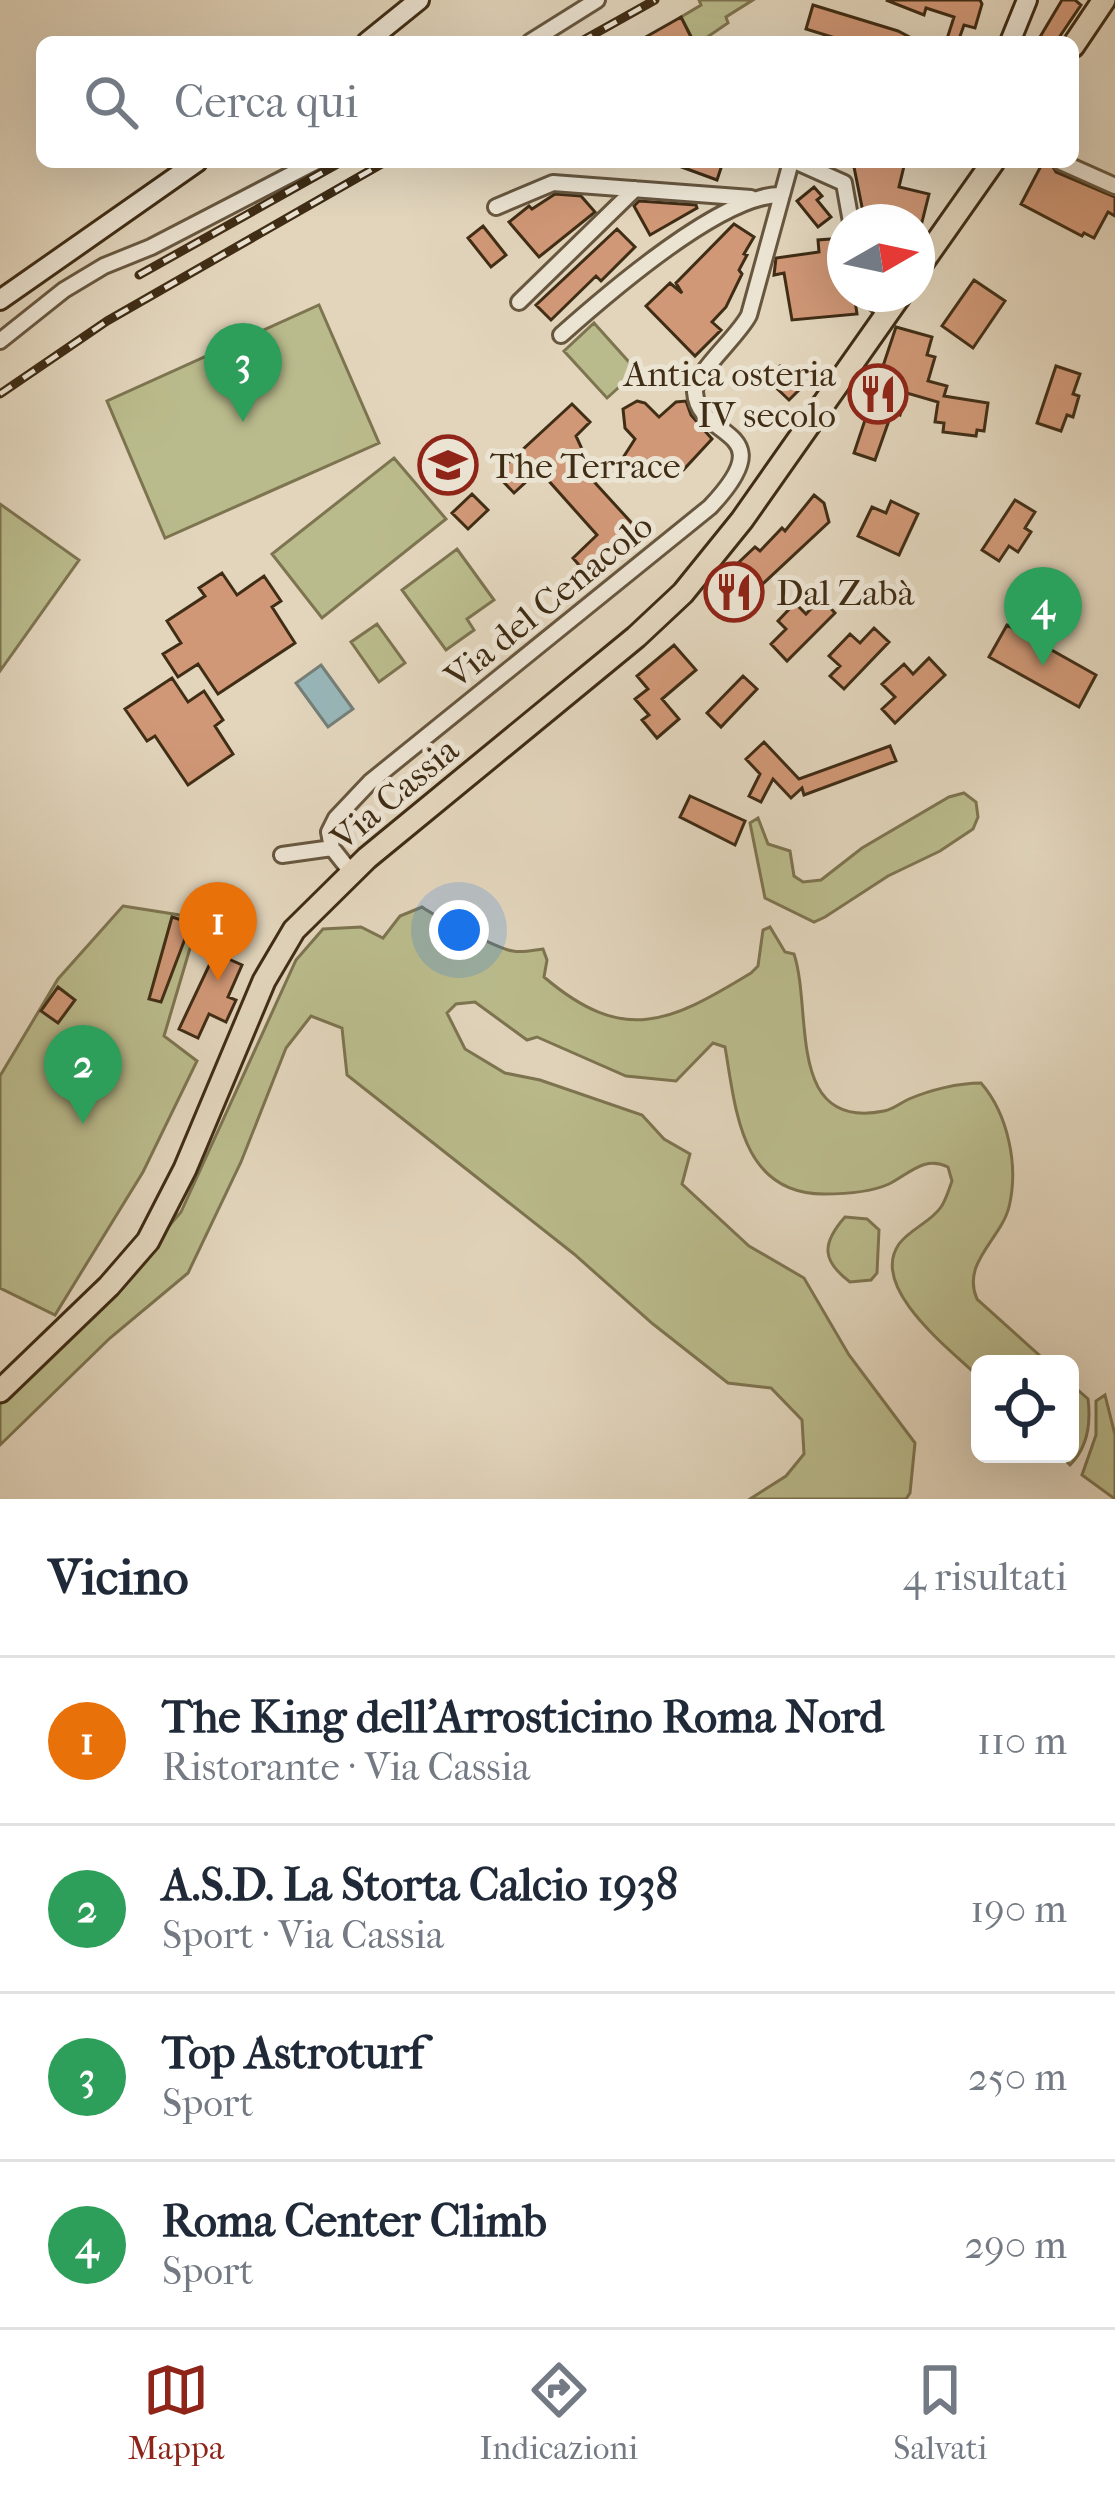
<!DOCTYPE html>
<html lang="it">
<head>
<meta charset="utf-8">
<style>
  :root { --surface:#fff; --page:#f6f6f7; --text:#1f2937; --muted:#747a83; --line:#e0e1e3; --accent:#8f2418 }
  body { margin:0; font-family:"IM FELL French Canon",serif; background:var(--page); color:var(--text) }
  .controls { position:absolute; right:36px; bottom:36px; display:grid; overflow:hidden; border-radius:18px; box-shadow:0 12px 48px #0002 }
  .controls button { width:108px; height:108px; display:grid; place-items:center; padding:0; border:0; border-bottom:3px solid var(--line); background:var(--surface); color:var(--text); font:60px sans-serif }
  .compass { position:absolute; left:827px; top:204px; width:108px; height:108px; border-radius:50%; background:var(--surface); box-shadow:0 12px 48px #0002; rotate:81deg }
  .you { position:absolute; left:459px; top:930px; width:42px; height:42px; margin:-30px; border:9px solid #fff; border-radius:50%; background:#1a73e8; box-shadow:0 0 0 18px #1a73e833 }
  .badge { display:grid; place-items:center; width:78px; height:78px; border-radius:50%; background:var(--accent); color:#fff; font-size:39px; font-weight:700 }
  .pin { position:absolute; translate:-50% -99px; filter:drop-shadow(0 3px 6px #0008) }
  .pin::after { content:''; position:absolute; top:63px; width:42px; height:36px; background:inherit; clip-path:polygon(0 0,100% 0,50% 100%) }
  .list { margin:0; padding:0; list-style:none }
  h2 { display:flex; justify-content:space-between; align-items:center; height:156px; margin:0; padding:0 48px; font-size:51px }
  h2 small { font-size:39px; font-weight:400; color:var(--muted) }
  .list li { display:grid; grid-template-columns:78px 1fr auto; gap:36px; align-items:center; box-sizing:border-box; height:168px; padding:0 48px; border-top:3px solid var(--line) }
  .list b { display:block; font-size:45px; white-space:nowrap }
  .list p { margin:0; font-size:39px; white-space:nowrap; color:var(--muted) }
  .list em { font-size:39px; font-style:normal; color:var(--muted) }
  .icon { flex:none; width:66px; height:66px; fill:none; stroke:currentColor; stroke-width:2; stroke-linecap:round; stroke-linejoin:round }
  .map { position:relative; flex:none; width:1115px; height:1499px; overflow:hidden }
  .search { position:absolute; background:var(--surface); box-shadow:0 12px 48px #0002; left:36px; right:36px; top:36px; height:132px; display:flex; align-items:center; gap:30px; box-sizing:border-box; padding:0 42px; border-radius:18px; color:var(--muted); font-size:45px }
  .sheet { height:828px; background:var(--surface) }
  nav { display:flex; justify-content:space-around; align-items:center; box-sizing:border-box; height:168px; border-top:3px solid var(--line); background:var(--surface); font-size:33px; color:var(--muted) }
  nav a { display:grid; justify-items:center; gap:6px }
  nav .on { color:var(--accent) }
  .map>svg:first-child { display:block }
  .green { fill:#babb8c; stroke:#7d7450; stroke-width:3 }
  .water { fill:#98b6b9; stroke:#757f77; stroke-width:3 }
  .building { fill:#d19877; stroke:#402d15; stroke-width:3 }
  .lines { fill:none; stroke-linecap:round; stroke-linejoin:round }
  .minor-casing { stroke:#68573f; stroke-width:20 }
  .secondary-casing { stroke:#402d15; stroke-width:24 }
  .primary-casing { stroke:#402d15; stroke-width:27 }
  .minor { stroke:#ece4d3; stroke-width:14 }
  .secondary { stroke:#ece4d3; stroke-width:18 }
  .primary { stroke:#e2d5bc; stroke-width:21 }
  .rail-casing { stroke:#402d15; stroke-width:9 }
  .rail { stroke:#ece4d3; stroke-width:4.5; stroke-dasharray:14; stroke-linecap:butt }
  .labels { text-anchor:middle; stroke-width:10; stroke-linejoin:round; paint-order:stroke }
  .poi-label { font-size:36px; fill:#402d15; stroke:#ece4d3; text-anchor:start }
  .street-label { font-size:36px; fill:#402d15; stroke:#ece4d3 }
</style>
</head>
<body>
<div class="map">
<svg width="1115" height="1499" viewBox="0 0 1115 1499">
  <rect width="100%" height="100%" fill="#e2d5bc"/>
  <filter id="stains"><feTurbulence type="fractalNoise" baseFrequency=".00167" numOctaves="4"/><feColorMatrix values="0 0 0 0 .2 0 0 0 0 .09 0 0 0 0 .02 0 0 0 .5 -.17"/></filter>
  <radialGradient id="worn" r=".72"><stop offset=".6" stop-color="#630" stop-opacity="0"/><stop offset="1" stop-color="#630" stop-opacity=".3"/></radialGradient>
  <!-- green -->
  <path class="green" d="M699 0H753L726 17 728 23 700 42H682L691 36 681 17 701 5Z
    M319 305 379 443 165 538 107 401Z
    M594 323 637 371 607 398 564 351Z
    M394 458 446 519 322 618 272 554Z
    M0 504 79 560 0 671Z
    M457 549 494 600 467 619 474 630 446 650 402 590Z
    M377 624 405 663 379 682 351 642Z
    M964 793 976 802 978 817 973 829 940 851 888 876 825 917 814 922 765 898 750 823 758 818 768 844 790 851 794 876 803 882 821 880 862 848 949 797Z
    M123 906 199 918 164 1036 197 1061 143 1172 55 1315 0 1288V1076L58 979Z
    M422 907C433 915 500 950 513 951 522 953 534 950 543 949L547 960 544 977C624 1045 669 1023 751 973L758 966 763 930 770 927 785 952 794 954C813 1011 785 1131 884 1111 894 1109 900 1103 909 1099 930 1090 958 1083 981 1083 1008 1114 1019 1166 1009 1207 1001 1239 961 1263 977 1299L1049 1364H980V1378C952 1351 868 1288 899 1244 910 1229 931 1222 941 1207 946 1200 949 1189 952 1181L948 1167C925 1155 909 1174 889 1184 869 1193 845 1194 824 1194 740 1194 736 1109 725 1047L713 1043 676 1081 626 1076 537 1037 527 1040 475 1002 456 1004 447 1013 465 1049 505 1073 540 1080 642 1115 664 1139 690 1154 682 1184 749 1246 804 1278 849 1355 915 1443 910 1493 906 1499H750L786 1476 804 1454 802 1420 771 1388 728 1383 653 1324 574 1254 347 1075 342 1028 311 1016 286 1048 241 1162 188 1273 110 1338 0 1445V1395L153 1245 181 1212 296 960 323 929 361 927 383 938 400 916Z
    M845 1217 867 1219 879 1230 877 1273 871 1280 850 1282C822 1261 821 1244 845 1217Z
    M1070 1383 1088 1399C1091 1423 1087 1448 1070 1465L1059 1454H1070Z
    M1105 1395 1115 1435V1499L1082 1475 1096 1435V1401Z"/>
  <!-- water -->
  <path class="water" d="M321 665 353 709 328 727 296 683Z"/>
  <!-- building -->
  <path class="building" d="M886 0H980L982 4 975 28 964 25 958 42H946L954 17 926 8 924 15Z
    M1062 0H1075L1081 5 1056 42H1037Z
    M813 5 898 31 919 42H848L806 29Z
    M681 17 691 37 682 42H637Z
    M668 162H723L717 180Z
    M853 162H905L899 187 929 194 922 222H865Z
    M1043 162H1050L1056 172 1115 197V216L1108 212 1094 238 1084 233 1082 236 1021 204Z
    M814 187 822 196 817 200 831 217 818 227 797 201Z
    M555 194 581 196 595 212 539 257 509 222 529 206 532 209Z
    M639 201 696 205 697 208 650 235 634 206Z
    M734 224 754 237 744 254 747 255 739 270 742 274 726 307 712 322 721 330 695 356 646 306 670 283 682 293 676 283Z
    M483 226 506 255 491 267 468 238Z
    M617 229 635 247 601 281 596 276 551 320 536 305Z
    M843 238 845 294H854L857 314 792 320 784 273 774 275 776 258 819 252 818 240Z
    M974 280 1005 301 973 348 942 326Z
    M896 327 932 337 927 355 935 357 928 381 947 386 944 396 988 403 984 431 977 430 976 436 943 432 944 423 935 422 938 402 907 393 900 415 892 412 875 460 854 453Z
    M780 366 802 387 789 400 767 379Z
    M1056 366 1080 374 1073 394 1079 396 1073 417 1067 415 1061 431 1037 423Z
    M637 401 645 403 659 417 676 402 686 401 691 415 712 439 674 480 658 464 636 479 622 473 619 464 635 439 625 428 623 409Z
    M572 404 590 422 576 436 582 449 576 462 639 531 590 578 573 558 597 535 539 470 514 493 496 474Z
    M472 494 488 510 468 529 452 513Z
    M814 495 824 503 829 522 736 609 716 592 742 569 737 564 755 547 760 551 782 528 785 531Z
    M1015 500 1035 512 1025 528 1031 532 1018 552 1009 546 999 561 982 550Z
    M891 501 918 514 899 555 858 536 872 507 886 513Z
    M222 573 237 595 264 576 281 601 272 607 295 643 218 694 198 664 178 677 163 654 181 643 167 621 205 596 199 588Z
    M821 598 835 613 787 661 771 644 786 629 778 621 795 603 806 614Z
    M1007 625 1096 675 1079 707 989 657Z
    M874 628 889 642 844 689 830 676 840 666 829 656 850 634 860 643Z
    M674 645 696 670 662 699 679 719 657 738 642 720 649 715 635 699 648 689 637 676Z
    M929 658 945 675 895 723 882 709 895 697 882 684 904 664 913 674Z
    M743 676 757 689 721 727 707 713Z
    M172 678 188 702 204 691 223 720 215 726 233 754 188 785 155 736 147 741 125 709Z
    M764 742 799 779 890 746 896 761 804 795 802 788 791 798 773 779 761 802 749 796 760 774 746 759Z
    M690 796 745 821 735 845 680 817Z
    M172 917 191 923 161 1002 149 999Z
    M215 953 242 965 228 997 236 1000 226 1022 209 1014 198 1038 179 1029Z
    M58 987 75 1000 58 1023 41 1011Z"/>
  <g class="lines">
    <!-- minor casing -->
    <g class="minor-casing">
      <path id="minor" d="M530 42 597 0
        M797 162 844 183 851 222
        M1061 162 1115 186
        M496 207 553 183 751 198
        M865 294 887 314
        M519 302 635 189
        M561 335C606 295 723 193 782 195
        M0 341 64 290 104 266 151 247 315 162
        M282 855 332 848
        M351 872 332 848 329 832 336 818 370 782 710 507C786 427 698 441 695 392 694 373 739 336 749 315L791 162"/>
    </g>
    <!-- secondary casing -->
    <g class="secondary-casing">
      <path id="secondary" d="M367 42 419 0
        M1010 42 1027 0
        M0 300 197 162"/>
    </g>
    <!-- primary casing -->
    <g class="primary-casing">
      <path id="primary" d="M1073 46 1104 0
        M917 270 993 162
        M0 1391 109 1286 148 1241 185 1169 264 981 294 930 367 858 636 637 683 593 742 520 901 294"/>
    </g>
    <!-- minor -->
    <use href="#minor" class="minor"/>
    <!-- secondary -->
    <use href="#secondary" class="secondary"/>
    <!-- primary -->
    <use href="#primary" class="primary"/>
    <!-- rail casing -->
    <g class="rail-casing">
      <path id="rail" d="M580 42 655 0
        M139 275 341 162
        M0 394 107 321 385 162"/>
    </g>
    <!-- rail -->
    <use href="#rail" class="rail"/>
  </g>
  <!-- icons -->
  <defs>
    <g id="restaurant-ring" transform="scale(3)"><circle r="9.5" fill="#ece4d3" stroke="#8f2418" stroke-width="1.5"/><path d="M-5-6h1v4h1v-4h1v4h1v-4h1v5L-1.5 .5V6h-2V.5L-5-1ZM5-6V6H3V1.5H1.5Q1.5-4 5-6Z" fill="#8f2418"/></g>
    <g id="school-ring" transform="scale(3)"><circle r="9.5" fill="#ece4d3" stroke="#8f2418" stroke-width="1.5"/><path d="M0-5L7-2L0 1L-7-2ZM-4 1L0 2.5L4 1V4Q0 6-4 4Z" fill="#8f2418"/></g>
  </defs>
  <g fill-rule="evenodd">
    <use href="#restaurant-ring" x="878" y="394"/>
    <use href="#school-ring" x="448" y="465"/>
    <use href="#restaurant-ring" x="734" y="592"/>
  </g>
  <g class="labels">
    <!-- poi labels -->
    <g class="poi-label">
      <text x="836" y="386" text-anchor="end">Antica osteria<tspan x="836" dy="41">IV secolo</tspan></text>
      <text x="490" y="478">The Terrace</text>
      <text x="776" y="605">Dal Zabà</text>
    </g>
    <!-- street labels -->
    <g class="street-label">
      <text transform="translate(548 600) rotate(-39)" y="13">Via del Cenacolo</text>
      <text transform="translate(394 793) rotate(-40)" y="13">Via Cassia</text>
    </g>
  </g>
  <rect width="100%" height="100%" filter="url(#stains)"/>
  <rect width="100%" height="100%" fill="url(#worn)"/>
</svg>
<div class="controls">
<button><svg class="icon" aria-label="locate" viewBox="0 0 24 24"><circle cx="12" cy="12" r="6"/><path d="M12 2v4M12 18v4M2 12h4M18 12h4"/></svg></button>
</div>
<svg class="compass" viewBox="-18 -18 36 36"><path d="M0-13l5 13h-10z" fill="#e53935"/><path d="M0 13l5-13h-10z" fill="#747a83"/></svg>
<div class="you"></div>
<div class="pin badge" style="left:218px;top:981px;background:#e8710a">1</div>
<div class="pin badge" style="left:83px;top:1124px;background:#2e9e5b">2</div>
<div class="pin badge" style="left:243px;top:422px;background:#2e9e5b">3</div>
<div class="pin badge" style="left:1043px;top:666px;background:#2e9e5b">4</div>
<div class="search"><svg class="icon" aria-label="search" viewBox="0 0 24 24"><circle cx="10" cy="10" r="6"/><path d="M15 15l6 6"/></svg>Cerca qui</div>
</div>
<section class="sheet">
<h2>Vicino<small>4 risultati</small></h2>
<ul class="list">
<li><span class="badge" style="background:#e8710a">1</span><div><b>The King dell'Arrosticino Roma Nord</b><p>Ristorante · Via Cassia</p></div><em>110 m</em></li>
<li><span class="badge" style="background:#2e9e5b">2</span><div><b>A.S.D. La Storta Calcio 1938</b><p>Sport · Via Cassia</p></div><em>190 m</em></li>
<li><span class="badge" style="background:#2e9e5b">3</span><div><b>Top Astroturf</b><p>Sport</p></div><em>250 m</em></li>
<li><span class="badge" style="background:#2e9e5b">4</span><div><b>Roma Center Climb</b><p>Sport</p></div><em>290 m</em></li>
</ul>
</section>
<nav>
<a class="on"><svg class="icon" aria-label="map" viewBox="0 0 24 24"><path d="M3 6l6-2 6 2 6-2v14l-6 2-6-2-6 2zM9 4v14M15 6v14"/></svg>Mappa</a>
<a><svg class="icon" aria-label="directions" viewBox="0 0 24 24"><path d="M12 3l9 9-9 9-9-9zM9 14v-3h6M13 9l2 2-2 2"/></svg>Indicazioni</a>
<a><svg class="icon" aria-label="saved" viewBox="0 0 24 24"><path d="M7 4h10v16l-5-4-5 4z"/></svg>Salvati</a>
</nav>
</body>
</html>
